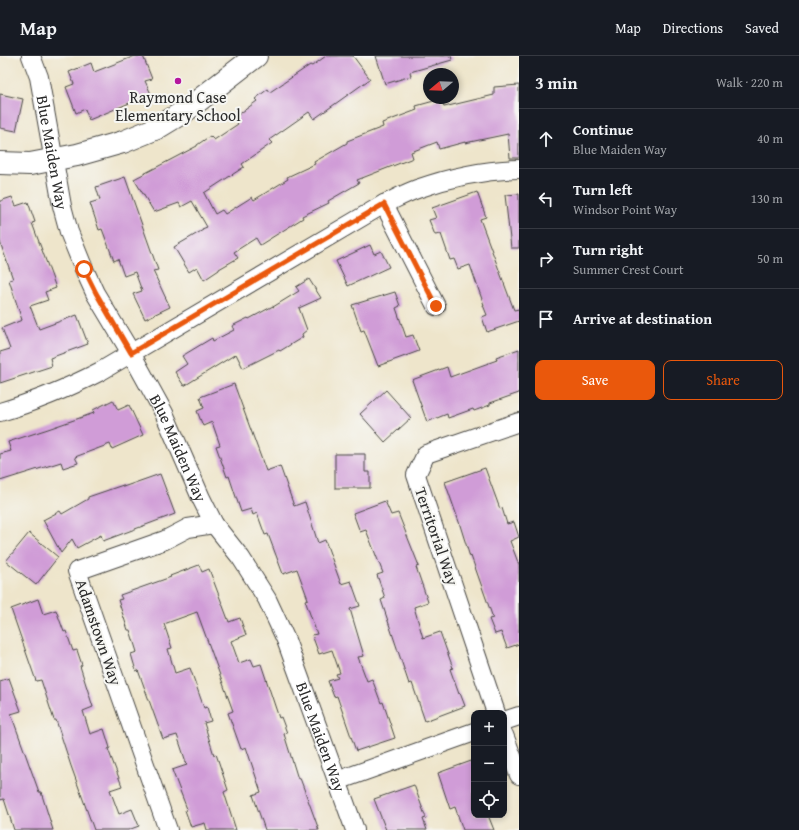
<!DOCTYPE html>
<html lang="en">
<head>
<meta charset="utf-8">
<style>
  :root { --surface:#171b24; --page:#20242c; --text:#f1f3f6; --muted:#9ea1a6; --line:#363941; --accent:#ea580c }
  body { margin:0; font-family:"Gentium Book Plus",serif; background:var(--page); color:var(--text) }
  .controls { position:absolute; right:12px; bottom:12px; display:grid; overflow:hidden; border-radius:8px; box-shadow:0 2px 6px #0003 }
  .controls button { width:36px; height:36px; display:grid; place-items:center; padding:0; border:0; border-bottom:1px solid var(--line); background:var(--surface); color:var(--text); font:20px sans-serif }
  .compass { position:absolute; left:423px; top:12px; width:36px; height:36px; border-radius:50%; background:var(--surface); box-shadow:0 2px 6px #0003; rotate:251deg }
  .stop { position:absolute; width:12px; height:12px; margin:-9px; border:3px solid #ea580c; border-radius:50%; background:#fff }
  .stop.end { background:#ea580c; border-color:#fff; box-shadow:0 1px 4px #0008 }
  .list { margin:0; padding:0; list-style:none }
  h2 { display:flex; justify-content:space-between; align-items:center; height:52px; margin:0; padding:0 16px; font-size:17px }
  h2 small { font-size:13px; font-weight:400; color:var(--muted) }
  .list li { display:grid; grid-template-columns:26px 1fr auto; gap:12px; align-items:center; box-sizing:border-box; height:60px; padding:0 16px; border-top:1px solid var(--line) }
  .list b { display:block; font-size:15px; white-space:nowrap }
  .list p { margin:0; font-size:13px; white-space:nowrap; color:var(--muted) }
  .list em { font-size:13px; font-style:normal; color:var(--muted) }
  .actions { display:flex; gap:8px; padding:12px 16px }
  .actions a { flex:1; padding:9px 0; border:1px solid var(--accent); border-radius:8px; text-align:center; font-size:14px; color:var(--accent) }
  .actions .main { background:var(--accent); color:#fff }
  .icon { flex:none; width:22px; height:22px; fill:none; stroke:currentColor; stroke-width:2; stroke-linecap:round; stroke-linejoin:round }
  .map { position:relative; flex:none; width:519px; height:774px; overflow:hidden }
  header { display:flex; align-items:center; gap:24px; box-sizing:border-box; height:56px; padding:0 20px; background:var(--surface); border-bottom:1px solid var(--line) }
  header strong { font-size:19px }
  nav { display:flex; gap:22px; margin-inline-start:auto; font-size:14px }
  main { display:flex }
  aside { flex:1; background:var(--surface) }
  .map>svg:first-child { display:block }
  .building { fill:#d09cd7 }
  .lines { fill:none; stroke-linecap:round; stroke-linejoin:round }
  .minor-casing { stroke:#484743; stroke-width:20 }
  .tertiary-casing { stroke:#484743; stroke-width:24 }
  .minor { stroke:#fff; stroke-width:18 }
  .tertiary { stroke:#fff; stroke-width:22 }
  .route { stroke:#ea580c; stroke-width:5 }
  .poi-dot { fill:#b5179e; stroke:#f6f6f2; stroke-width:1.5 }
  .labels { text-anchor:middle; stroke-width:4; stroke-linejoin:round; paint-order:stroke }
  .poi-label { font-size:16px; fill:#2b2b2b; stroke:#f6f6f2 }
  .street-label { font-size:16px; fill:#2b2b2b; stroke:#f6f6f2 }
</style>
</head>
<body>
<header>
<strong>Map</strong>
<nav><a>Map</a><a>Directions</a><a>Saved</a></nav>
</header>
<main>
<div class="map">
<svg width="519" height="774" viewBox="0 0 519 774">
  <rect width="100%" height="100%" fill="#f6f6f2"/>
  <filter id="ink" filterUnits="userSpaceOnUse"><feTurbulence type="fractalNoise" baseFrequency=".025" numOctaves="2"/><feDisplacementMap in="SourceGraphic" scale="8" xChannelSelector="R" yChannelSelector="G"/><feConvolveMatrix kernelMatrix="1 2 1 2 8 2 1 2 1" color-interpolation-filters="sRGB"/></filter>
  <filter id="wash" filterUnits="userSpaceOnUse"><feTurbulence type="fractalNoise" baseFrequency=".012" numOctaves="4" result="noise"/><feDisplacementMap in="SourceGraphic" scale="16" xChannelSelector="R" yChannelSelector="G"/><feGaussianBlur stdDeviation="0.9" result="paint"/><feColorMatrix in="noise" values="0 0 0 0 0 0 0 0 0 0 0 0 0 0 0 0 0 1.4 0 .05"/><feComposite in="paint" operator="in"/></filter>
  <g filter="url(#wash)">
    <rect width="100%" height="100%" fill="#eee5cb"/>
    <g id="blocks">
      <!-- building -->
      <path class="building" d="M135 0H143L152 23 145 25 151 38 89 64 85 53 76 57 66 31 74 28 69 16 91 7 94 16Z
        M326 0H353L370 23 314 63 309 56 269 84 272 87 242 108 244 111 204 137 215 158 222 154 225 158 252 141 254 144 288 123 287 121 315 108 314 106 347 87V85L383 71 382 67 417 54 416 50 441 43 444 51 494 39V31L519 29V102H510L508 78 465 87V86L439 93 437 86 411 96 413 102 357 124 359 127 328 145 329 147 302 160 303 162 260 189 256 182 234 196 238 202 219 213V214L204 224 197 211 189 216 174 191 203 174 202 173 207 171 192 145 181 151 179 147 154 156 134 123 197 90V89L210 80 214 84 238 68 234 62 257 45 255 43 268 33 270 36 310 9 312 10Z
        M376 0H451L452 4 410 16 411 20 385 28Z
        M0 38 23 43 16 75 0 72Z
        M125 121 158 214 153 215 170 251 145 263 133 238 142 235 135 216 124 220 118 203 114 205 102 173 99 174 90 147 100 144 96 131Z
        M477 136 486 161 480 163 514 254 519 253V265L487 276 482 261 487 259 483 249H484L470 209 458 213 454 203 450 204 441 178 435 179 429 164 436 162 432 152Z
        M519 138V192H511L505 139Z
        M12 141 16 150 28 146 35 166 32 167 56 232 45 236 48 244 30 250 39 273 77 259 88 288 50 302 52 310 0 327V296L10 293 2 272 22 264 9 224 13 223 0 186V145Z
        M370 189 374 198 381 195 389 211 348 230 336 205Z
        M309 223 321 242 299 252 307 274 302 278 303 281 280 295 279 294 243 312 236 298 184 330 175 316 187 308 182 300 212 282 213 285 234 274 232 270 248 262 249 263 273 250V251L299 235 296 231Z
        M395 236 400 250 396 252 406 281 413 279 419 295 378 310 364 274 361 275 352 249Z
        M519 293V337L490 347V349L474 355 473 353 448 362 447 358 427 366 412 324 447 311 450 321 497 304 496 301Z
        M234 328 266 415 280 410 294 450 305 446 318 487 325 484 341 528 351 525 360 550 350 553 364 600 358 601 367 625 372 623 381 647 383 646 395 682 356 695 337 640 334 641 328 625 338 622 336 618 340 617 332 594 319 598 312 579 317 578 305 544 308 543 297 513 283 518 268 478 265 479 257 457 253 459 251 453 241 456 229 420 227 421 216 390 220 389 212 366 203 370 197 355 204 352 200 341Z
        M386 334 411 362 385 386 360 358Z
        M113 344 118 354 129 349 143 379 112 393 110 388 75 401 78 407 63 412 61 406 0 425V398L11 395 8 386 48 373 94 357 93 354Z
        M335 398H365V416H370V432H335Z
        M485 412 500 453 502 452 507 468 514 466 519 481 510 485 519 509V588L507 592 501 576 495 578 489 563 493 562 471 500 470 501 459 466 445 426Z
        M160 418 175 458 103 485 101 479 77 492 72 483 61 497 43 464 60 455 62 458 88 443V441L123 429V431Z
        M385 445 391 459 398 457 419 510 416 511 428 546 414 551 423 582 440 576 453 612 450 613 459 638 460 637 465 650 425 665 412 627 409 628 381 544 385 542 377 519 383 517 366 474 360 476 353 457Z
        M29 477 58 501 36 529 6 505Z
        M199 509 202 516 209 513 229 566 240 562 246 579 231 585 239 607 251 603 254 610 261 608 279 662 281 661 287 677 284 678 298 723 300 722 319 774H265L253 739 261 736 246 691 241 693 228 657 233 655 197 556 164 568 172 592 168 593 175 617 190 612 204 652 207 651 211 665 204 667 214 699 216 698 228 734 224 736 236 774H207L205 767 191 771 185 754 187 753 172 714 187 709 177 679 163 683 138 614 136 615 131 598 137 596 130 574H128L118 544 122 543 120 539 171 521 170 520Z
        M38 543 43 558 56 554 64 576 66 575 73 595 77 594 82 609 80 610 93 651 83 655 90 678 104 673 110 692 108 693 122 730 110 734 119 758 132 753 139 770 128 774H94L71 710 56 664H54L41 624 36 625 11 553Z
        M9 622 21 655 11 658 39 736H41L53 774H14L4 743 0 744V625Z
        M474 704V759H488L494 774H463L455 751 450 753 438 717Z
        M414 729 426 762 423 763 427 774H386L374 743Z"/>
    </g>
  </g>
  <g filter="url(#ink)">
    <use href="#blocks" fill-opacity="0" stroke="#484743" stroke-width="1"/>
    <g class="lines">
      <!-- minor casing -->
      <g class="minor-casing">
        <g id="minor">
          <path id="s1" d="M31 0 39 21 62 150 69 176 84 213 95 237 131 297 164 357 201 442 214 468 241 502 267 543 286 584 355 774"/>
          <path d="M384 148 436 250"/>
          <path d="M0 356C35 346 68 332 101 315L384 148C395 143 406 137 417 133 450 121 484 114 519 113"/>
          <path d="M496 657 416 419 426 398 519 366"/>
          <path d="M504 665 519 660"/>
          <path d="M504 679 519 719"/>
          <path d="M337 725 474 676"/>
          <path d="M168 774 77 515 165 484 188 472 214 468"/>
        </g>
      </g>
      <!-- tertiary casing -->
      <g class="tertiary-casing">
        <path id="tertiary" d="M0 107 30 108 77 99 123 86 157 72 185 55 256 0"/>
      </g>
      <!-- minor -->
      <use href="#minor" class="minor"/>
      <!-- tertiary -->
      <use href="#tertiary" class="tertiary"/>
    </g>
  </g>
  <g class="lines" filter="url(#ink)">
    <!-- route -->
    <path class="route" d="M84 213 96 237 131 297 384 148 436 250"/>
  </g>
  <!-- markers -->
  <circle class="poi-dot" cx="178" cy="25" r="4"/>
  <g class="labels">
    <!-- poi labels -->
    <g class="poi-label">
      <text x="178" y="47">Raymond Case<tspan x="178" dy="18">Elementary School</tspan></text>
    </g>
    <!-- street labels -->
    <g class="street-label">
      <text dy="6" stroke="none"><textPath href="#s1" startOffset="99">Blue Maiden Way</textPath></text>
      <text dy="6" stroke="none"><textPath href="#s1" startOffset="423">Blue Maiden Way</textPath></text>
      <text transform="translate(437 480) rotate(71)" y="6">Territorial Way</text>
      <text transform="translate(99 576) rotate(71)" y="6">Adamstown Way</text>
      <text dy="6" stroke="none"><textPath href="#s1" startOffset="747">Blue Maiden Way</textPath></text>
    </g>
  </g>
</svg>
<div class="controls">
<button>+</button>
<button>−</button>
<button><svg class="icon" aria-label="locate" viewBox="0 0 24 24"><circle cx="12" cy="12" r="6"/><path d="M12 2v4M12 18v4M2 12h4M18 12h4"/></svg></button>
</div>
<svg class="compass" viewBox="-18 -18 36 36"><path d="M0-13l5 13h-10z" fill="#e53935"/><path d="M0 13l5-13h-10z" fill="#9ea1a6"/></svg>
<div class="stop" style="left:84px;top:213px"></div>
<div class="stop end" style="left:436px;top:250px"></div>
</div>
<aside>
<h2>3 min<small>Walk · 220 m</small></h2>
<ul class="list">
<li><svg class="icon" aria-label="ahead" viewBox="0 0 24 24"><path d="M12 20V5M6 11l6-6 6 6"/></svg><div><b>Continue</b><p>Blue Maiden Way</p></div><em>40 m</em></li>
<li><svg class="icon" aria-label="left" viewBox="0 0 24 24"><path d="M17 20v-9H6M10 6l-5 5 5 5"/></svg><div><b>Turn left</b><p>Windsor Point Way</p></div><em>130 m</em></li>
<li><svg class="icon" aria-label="right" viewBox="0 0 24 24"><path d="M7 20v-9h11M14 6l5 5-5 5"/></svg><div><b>Turn right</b><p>Summer Crest Court</p></div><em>50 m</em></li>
<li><svg class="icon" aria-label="arrive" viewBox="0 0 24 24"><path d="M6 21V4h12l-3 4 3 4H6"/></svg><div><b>Arrive at destination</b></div></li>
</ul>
<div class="actions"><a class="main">Save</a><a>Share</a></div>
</aside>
</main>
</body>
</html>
